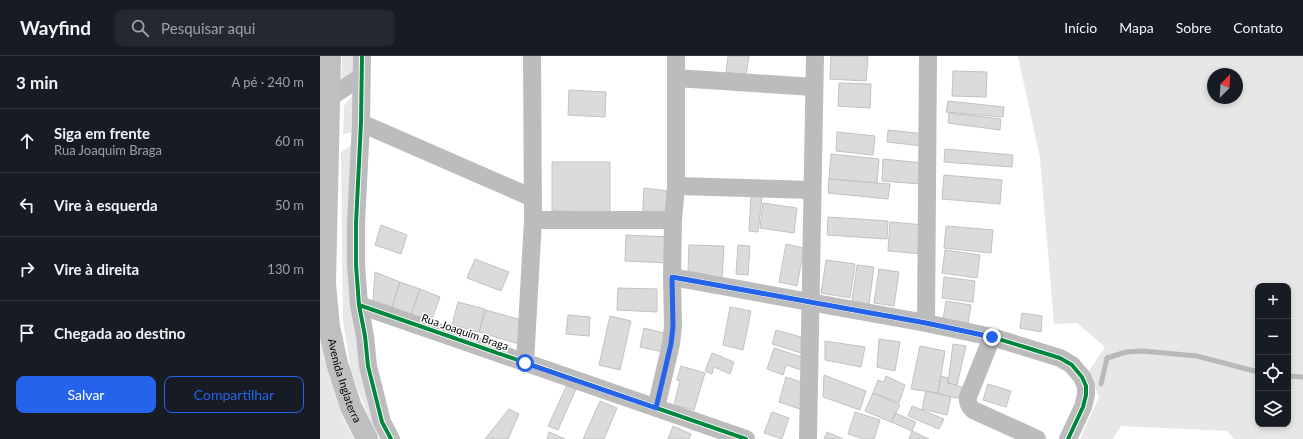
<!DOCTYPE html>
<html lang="pt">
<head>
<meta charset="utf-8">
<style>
  :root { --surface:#171b24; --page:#242831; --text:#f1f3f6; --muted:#9ea1a6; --line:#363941; --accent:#2563eb }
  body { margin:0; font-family:Lato,sans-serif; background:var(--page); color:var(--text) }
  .controls { position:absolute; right:12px; bottom:12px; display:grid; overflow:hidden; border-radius:8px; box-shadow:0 2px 6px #0003 }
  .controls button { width:36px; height:36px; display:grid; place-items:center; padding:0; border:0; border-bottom:1px solid var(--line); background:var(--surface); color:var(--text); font:20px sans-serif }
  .compass { position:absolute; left:887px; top:12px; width:36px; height:36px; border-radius:50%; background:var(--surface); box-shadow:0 2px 6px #0003; rotate:24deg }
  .stop { position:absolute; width:12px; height:12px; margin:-9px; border:3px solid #2563eb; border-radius:50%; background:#fff }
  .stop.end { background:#2563eb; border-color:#fff; box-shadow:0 1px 4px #0008 }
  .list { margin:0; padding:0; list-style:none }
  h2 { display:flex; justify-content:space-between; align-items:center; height:52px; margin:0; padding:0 16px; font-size:17px }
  h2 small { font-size:13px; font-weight:400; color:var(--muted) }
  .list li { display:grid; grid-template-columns:26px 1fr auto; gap:12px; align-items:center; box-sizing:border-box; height:64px; padding:0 16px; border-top:1px solid var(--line) }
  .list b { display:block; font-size:15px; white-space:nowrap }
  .list p { margin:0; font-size:13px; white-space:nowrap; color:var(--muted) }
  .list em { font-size:13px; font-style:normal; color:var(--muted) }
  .actions { display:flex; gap:8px; padding:12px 16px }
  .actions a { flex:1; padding:9px 0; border:1px solid var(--accent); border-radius:8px; text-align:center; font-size:14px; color:var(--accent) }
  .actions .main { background:var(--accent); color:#fff }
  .icon { flex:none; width:22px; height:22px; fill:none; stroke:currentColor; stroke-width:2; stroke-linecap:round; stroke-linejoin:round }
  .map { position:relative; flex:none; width:983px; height:383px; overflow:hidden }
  header { display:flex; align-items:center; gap:24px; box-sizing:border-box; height:56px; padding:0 20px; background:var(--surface); border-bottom:1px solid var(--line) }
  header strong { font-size:19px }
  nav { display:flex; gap:22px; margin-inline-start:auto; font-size:14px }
  .search { width:280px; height:36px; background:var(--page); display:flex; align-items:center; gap:10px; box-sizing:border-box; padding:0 14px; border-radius:8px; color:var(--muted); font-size:15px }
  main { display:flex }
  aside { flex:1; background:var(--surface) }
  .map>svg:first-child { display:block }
  .green { fill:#e7e7e7; fill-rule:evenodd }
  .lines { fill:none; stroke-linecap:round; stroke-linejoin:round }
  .stream { stroke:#b9b9b9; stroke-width:5 }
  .building { fill:#dbdbdb; stroke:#c2c2c2 }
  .street { stroke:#bcbcbc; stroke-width:18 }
  .secondary { stroke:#bfbfbf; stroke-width:22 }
  .cycleway-casing { stroke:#fff; stroke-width:6 }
  .cycleway { stroke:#00873e; stroke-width:4 }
  .route { stroke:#2563eb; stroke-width:5 }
  .labels { text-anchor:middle; stroke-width:3; stroke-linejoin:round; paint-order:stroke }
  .street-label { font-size:11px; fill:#000; stroke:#fff }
</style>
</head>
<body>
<header>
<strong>Wayfind</strong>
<div class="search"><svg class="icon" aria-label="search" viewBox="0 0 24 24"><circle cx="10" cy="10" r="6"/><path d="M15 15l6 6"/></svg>Pesquisar aqui</div>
<nav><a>Início</a><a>Mapa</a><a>Sobre</a><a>Contato</a></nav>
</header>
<main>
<aside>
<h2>3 min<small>A pé · 240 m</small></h2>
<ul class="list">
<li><svg class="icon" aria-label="ahead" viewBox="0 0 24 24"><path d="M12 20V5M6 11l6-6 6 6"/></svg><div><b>Siga em frente</b><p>Rua Joaquim Braga</p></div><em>60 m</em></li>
<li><svg class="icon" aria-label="left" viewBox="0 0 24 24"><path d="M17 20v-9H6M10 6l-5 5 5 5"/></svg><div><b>Vire à esquerda</b></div><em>50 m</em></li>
<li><svg class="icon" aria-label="right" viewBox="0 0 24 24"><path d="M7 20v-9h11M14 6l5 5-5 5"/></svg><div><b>Vire à direita</b></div><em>130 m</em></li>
<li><svg class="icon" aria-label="arrive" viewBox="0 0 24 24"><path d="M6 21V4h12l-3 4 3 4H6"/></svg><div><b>Chegada ao destino</b></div></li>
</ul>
<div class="actions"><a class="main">Salvar</a><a>Compartilhar</a></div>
</aside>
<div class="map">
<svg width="983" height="383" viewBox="0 0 983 383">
  <rect width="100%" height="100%" fill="#fff"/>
  <!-- green -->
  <path class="green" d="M22 0H37L36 16 21 31Z
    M698 0H983V383H914L907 375 801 370 793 383H760L779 341 769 315 785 291 757 267 734 268 720 102ZM893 18H917V42H893ZM938 230H968V368H938Z
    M38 32V75L23 78 24 50Z
    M38 85 32 159 65 383H59L57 380 42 345 31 314 23 265 21 96Z
    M0 256 4 302 23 362 34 383H0Z"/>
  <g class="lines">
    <!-- stream -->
    <path class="stream" d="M968 320 983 321
      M781 328 787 302 806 296 822 295 877 300 938 316"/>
  </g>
  <!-- building -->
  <path class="building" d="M408 0H429L426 19 406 16Z
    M511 0H548L546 25 510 23Z
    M633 15 667 16 666 41 632 40Z
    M519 27 551 28 550 52 518 50Z
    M249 34 286 36 285 61 248 59Z
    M628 45 684 51 683 61 626 56Z
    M629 57 681 63 680 74 628 67Z
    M568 74 605 78 603 90 567 86Z
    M517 76 555 80 553 99 516 95Z
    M625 93 693 99 692 111 624 106Z
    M511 98 559 103 557 127 509 123Z
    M563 103 603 107 601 128 562 125Z
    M232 106H290V156L232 155Z
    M624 119 682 124 680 148 622 143Z
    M509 123 570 128 568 143 508 137Z
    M324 132 348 135 347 156 323 155Z
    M431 140 442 141 438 176 429 175Z
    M443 147 477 152 474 177 440 172Z
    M508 161 568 165 567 183 507 179Z
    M570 166 605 169 603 198 568 195Z
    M61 169 87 179 81 198 55 189Z
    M626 170 673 174 671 197 624 192Z
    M306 179 349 181V207L305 205Z
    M466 188 484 192 477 230 459 226Z
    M369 189 404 190 402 222 368 215Z
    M418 189 430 190 428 219 416 218Z
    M625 194 660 199 657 222 622 217Z
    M155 203 189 216 181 235 147 222Z
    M506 204 535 208 530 242 501 237Z
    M537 209 554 211 549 248 532 245Z
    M559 213 579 216 574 250 554 247Z
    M55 216 80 226 72 251 53 245Z
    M624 221 655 225 653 246 622 242Z
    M80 226 100 233 91 259 72 251Z
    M298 232 337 233V256L297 254Z
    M100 233 120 241 111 266 91 259Z
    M626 245 651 249 648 268 623 264Z
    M138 246 165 253 159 276 132 269Z
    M410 251 431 255 423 294 403 289Z
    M166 254 205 265 199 288 159 276Z
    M702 257 722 260 721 276 700 272Z
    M248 259 270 261 269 280 246 278Z
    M290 260 311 265 300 314 279 309Z
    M324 272 348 278 343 296 320 291Z
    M456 274 485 282 481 297 452 288Z
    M559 283 580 286 575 315 557 311Z
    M505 285 545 291 541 311 505 304Z
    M633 288 646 290 637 329 628 327Z
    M600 290 625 295 618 337 591 333Z
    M454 292 488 303 484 315 466 309 463 319 447 313Z
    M392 297 414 306 410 318 394 311 392 318 385 315Z
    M361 310 385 317 374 354 354 349 360 325 357 324Z
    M504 319 546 335 540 354 503 341Z
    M566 320 585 329 579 347 553 337 558 324 564 326Z
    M621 320 628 322V327L649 333 644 343 631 341 618 337Z
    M466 321 487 328 486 355 459 346Z
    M668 328 691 335 686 351 663 344Z
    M247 329 256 333 238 374 228 370Z
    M606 335 631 341 627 359 602 353Z
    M553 337 580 349 571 366 545 355Z
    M280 345 297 352 284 383H263Z
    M592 350 624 363 619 373 588 360Z
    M189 353 199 358 188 383H165Z
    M452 356 469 362 462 383 444 377Z
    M535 356 560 364 554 383H544L528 378Z
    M575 357 596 366 592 375 571 366Z
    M353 370 371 378 369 383H348Z
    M592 375 609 383H589Z
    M229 376 245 383H227Z
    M507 376 523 383H504Z"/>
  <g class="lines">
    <!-- street -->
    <path class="street" d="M42 0 41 67 36 167V209L39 249 45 280 48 310 62 366 71 383
      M356 22 494 31
      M9 42 41 21
      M41 67 213 142
      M356 130 492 134
      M213 164H353
      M352 221 606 267 672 281 740 302 752 309 762 321 766 330V339L763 351 748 383
      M39 249 426 383
      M606 267 608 0
      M672 281 648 341C647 347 649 350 653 354L717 383
      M205 307 213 164 212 0
      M336 352 351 288 353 270 352 221 353 164 356 130V0
      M488 383 495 0"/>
    <!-- secondary -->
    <path class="secondary" id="s1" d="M10 0 5 228 9 271 17 307 31 351 47 383"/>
    <!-- cycleway casing -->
    <g class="cycleway-casing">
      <path id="cycleway" d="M42 0 41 67 36 167V209L39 249 45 280 48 310 62 366 71 383
        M352 221 606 267 672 281 740 302 752 309 762 321 766 330V339L763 351 748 383
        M39 249 426 383"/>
    </g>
    <!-- cycleway -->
    <use href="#cycleway" class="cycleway"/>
  </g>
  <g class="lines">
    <!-- route -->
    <path class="route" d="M205 307 336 352 351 288 353 270 352 221 606 267 672 281"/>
  </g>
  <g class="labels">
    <!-- street labels -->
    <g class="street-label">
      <text transform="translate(145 276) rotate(19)" y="4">Rua Joaquim Braga</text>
      <text dy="4" stroke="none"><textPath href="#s1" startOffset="327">Avenida Inglaterra</textPath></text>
    </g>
  </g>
</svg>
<div class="controls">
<button>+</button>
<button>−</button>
<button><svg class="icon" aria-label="locate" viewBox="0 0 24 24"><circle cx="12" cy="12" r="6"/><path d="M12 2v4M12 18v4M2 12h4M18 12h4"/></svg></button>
<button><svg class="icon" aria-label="layers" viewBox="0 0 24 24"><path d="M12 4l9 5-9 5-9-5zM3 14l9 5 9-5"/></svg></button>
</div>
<svg class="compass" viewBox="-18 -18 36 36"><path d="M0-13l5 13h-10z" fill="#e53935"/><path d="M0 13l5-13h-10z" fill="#9ea1a6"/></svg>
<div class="stop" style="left:205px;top:307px"></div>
<div class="stop end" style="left:672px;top:281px"></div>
</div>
</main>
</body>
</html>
